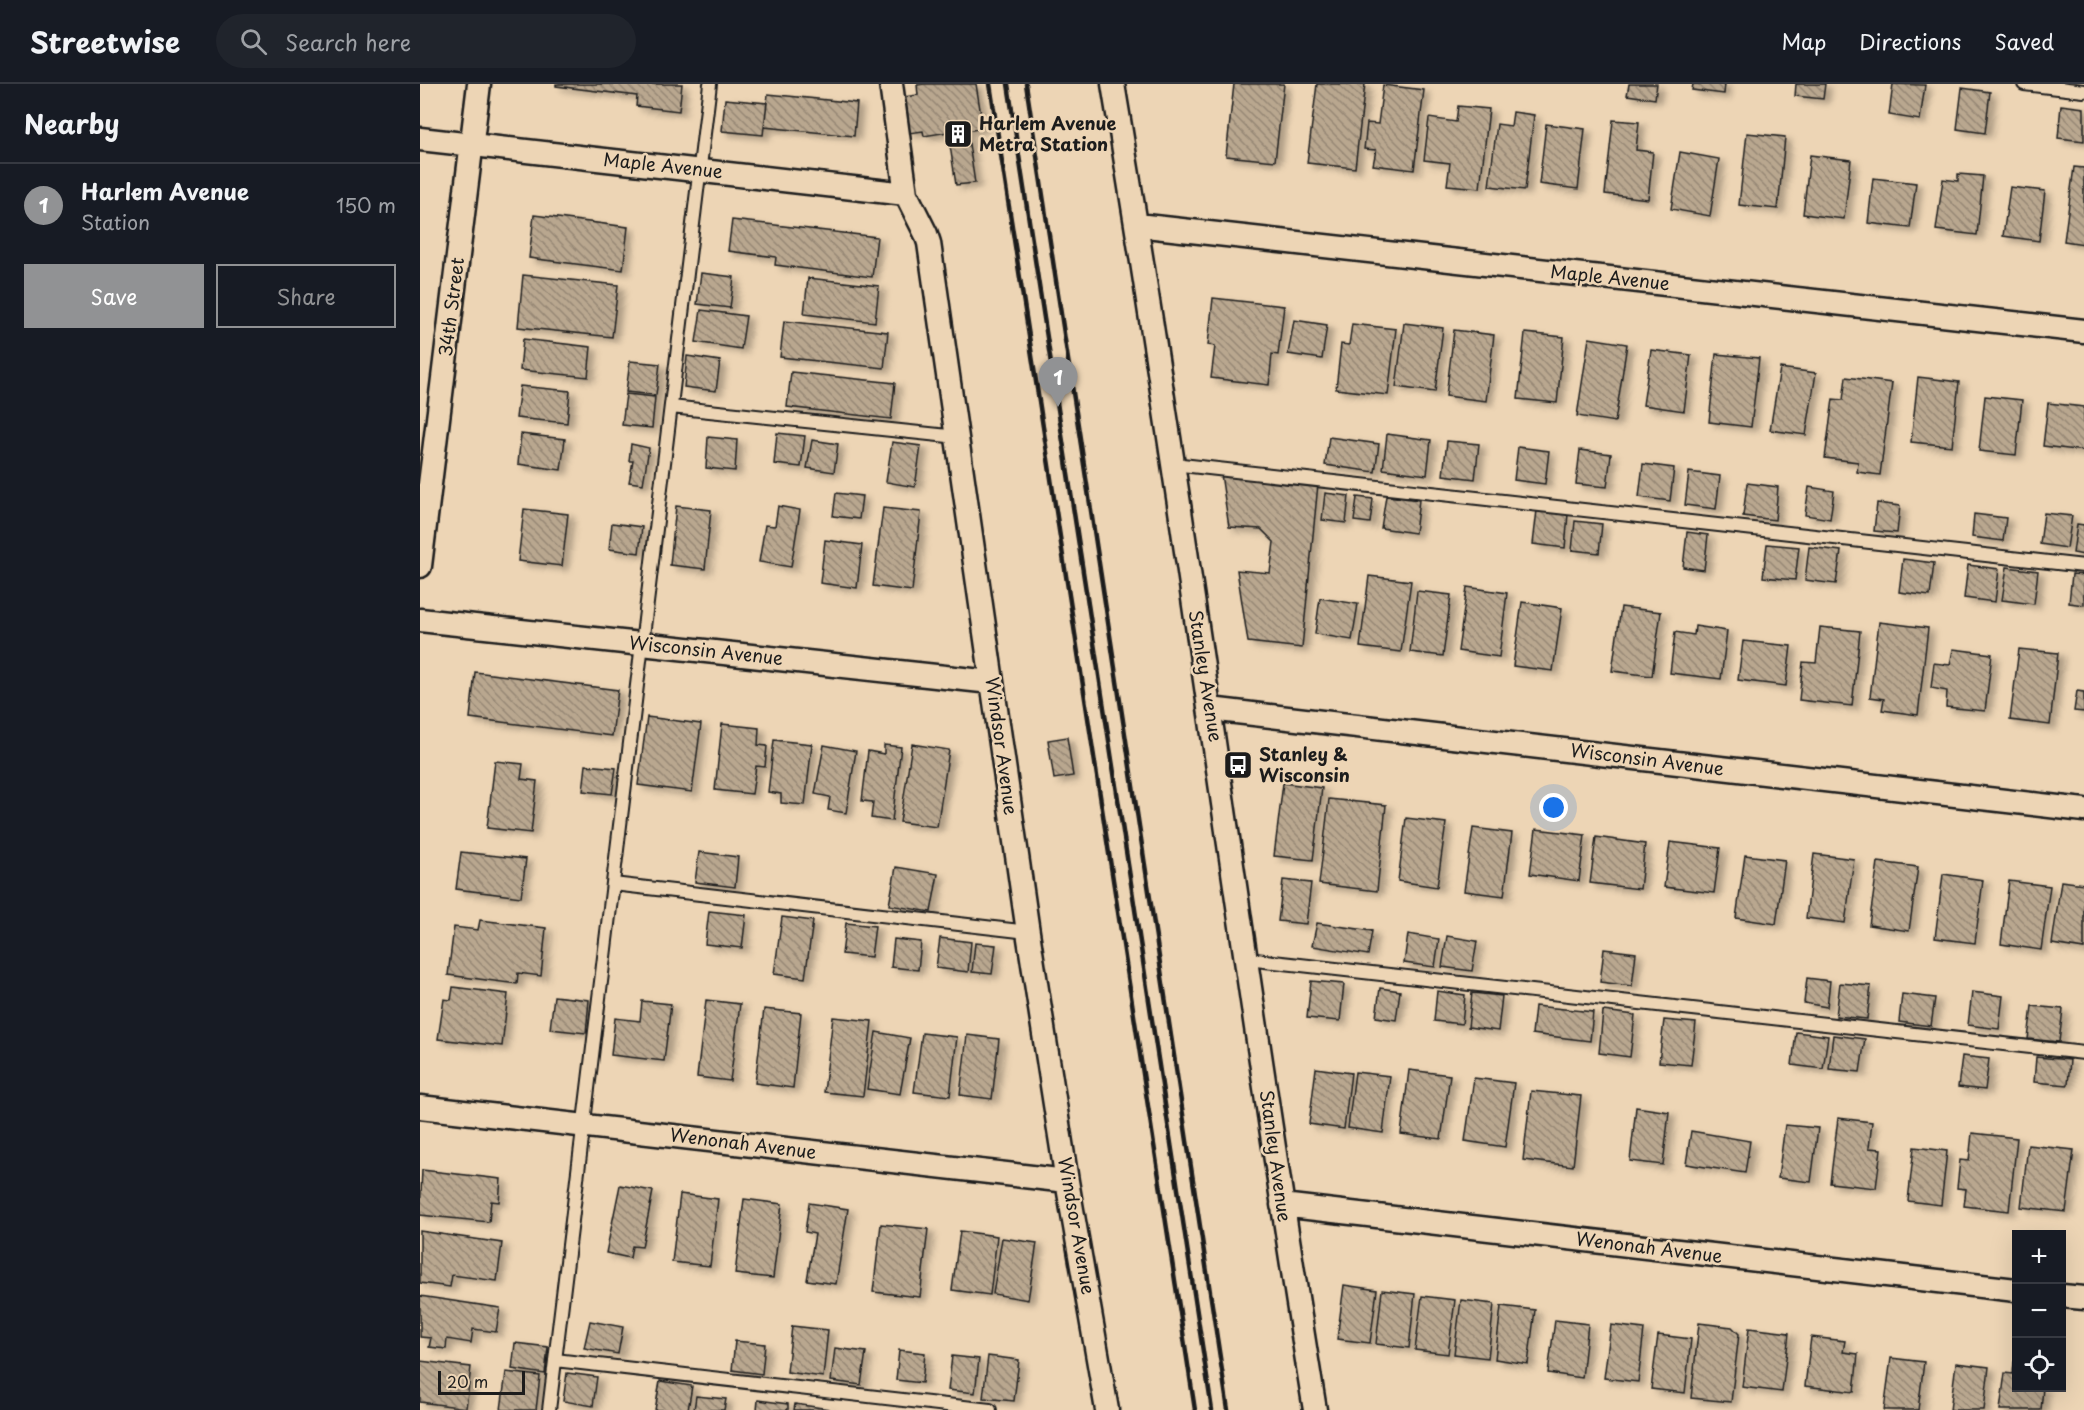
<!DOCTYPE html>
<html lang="en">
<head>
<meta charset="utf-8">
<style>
  :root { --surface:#171b24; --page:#20242c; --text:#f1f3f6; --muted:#9ea1a6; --line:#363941; --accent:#919294 }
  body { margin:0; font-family:"Playpen Sans",sans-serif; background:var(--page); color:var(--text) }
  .controls { position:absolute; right:18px; bottom:18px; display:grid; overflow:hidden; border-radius:0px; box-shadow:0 6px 24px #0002 }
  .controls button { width:54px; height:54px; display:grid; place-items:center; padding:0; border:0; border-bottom:2px solid var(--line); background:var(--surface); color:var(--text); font:30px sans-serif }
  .scale { position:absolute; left:18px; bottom:15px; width:87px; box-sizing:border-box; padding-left:6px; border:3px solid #1c1c1c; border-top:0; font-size:16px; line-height:21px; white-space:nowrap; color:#1c1c1c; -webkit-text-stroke:4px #edd5b5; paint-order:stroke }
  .you { position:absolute; left:1134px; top:724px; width:21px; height:21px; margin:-15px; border:4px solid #fff; border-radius:50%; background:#1a73e8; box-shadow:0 0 0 9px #1a73e833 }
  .badge { display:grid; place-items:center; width:39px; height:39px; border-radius:50%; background:var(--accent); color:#fff; font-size:20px; font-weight:700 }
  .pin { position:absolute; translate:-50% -50px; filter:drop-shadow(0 2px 3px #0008) }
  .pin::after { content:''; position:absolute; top:32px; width:21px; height:18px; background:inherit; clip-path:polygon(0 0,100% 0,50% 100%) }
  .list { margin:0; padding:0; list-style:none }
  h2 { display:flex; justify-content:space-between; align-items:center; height:78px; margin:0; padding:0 24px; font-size:26px }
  h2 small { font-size:20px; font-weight:400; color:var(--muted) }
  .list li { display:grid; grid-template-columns:39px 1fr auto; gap:18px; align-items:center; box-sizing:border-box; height:84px; padding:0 24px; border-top:2px solid var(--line) }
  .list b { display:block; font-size:22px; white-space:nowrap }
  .list p { margin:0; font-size:20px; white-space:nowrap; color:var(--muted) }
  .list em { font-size:20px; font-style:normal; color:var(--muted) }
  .actions { display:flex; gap:12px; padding:18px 24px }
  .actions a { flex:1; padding:14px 0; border:2px solid var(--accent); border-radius:0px; text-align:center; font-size:21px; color:var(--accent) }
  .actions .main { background:var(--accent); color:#fff }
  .icon { flex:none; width:33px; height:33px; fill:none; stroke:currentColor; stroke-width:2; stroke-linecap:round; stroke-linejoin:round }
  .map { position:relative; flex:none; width:1664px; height:1326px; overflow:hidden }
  header { display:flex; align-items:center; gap:36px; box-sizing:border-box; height:84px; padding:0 30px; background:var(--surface); border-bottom:2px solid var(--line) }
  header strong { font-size:28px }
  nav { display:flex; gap:33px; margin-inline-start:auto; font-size:21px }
  .search { width:420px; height:54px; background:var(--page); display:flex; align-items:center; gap:15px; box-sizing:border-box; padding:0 21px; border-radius:33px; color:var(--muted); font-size:22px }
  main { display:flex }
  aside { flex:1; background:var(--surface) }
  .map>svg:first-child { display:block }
  .building { fill:url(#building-back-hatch); stroke:#1c1c1c; stroke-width:1.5; filter:url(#shadow) }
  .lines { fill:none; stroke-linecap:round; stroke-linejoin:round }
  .lane-casing { stroke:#1c1c1c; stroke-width:16 }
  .street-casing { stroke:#1c1c1c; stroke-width:27 }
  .lane { stroke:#edd5b5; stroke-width:12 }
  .street { stroke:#edd5b5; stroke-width:22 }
  .rail { stroke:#1c1c1c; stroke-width:4.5 }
  .labels { text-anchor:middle; stroke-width:5; stroke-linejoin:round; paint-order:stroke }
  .poi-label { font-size:18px; font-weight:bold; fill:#1c1c1c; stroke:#edd5b5; text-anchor:start }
  .street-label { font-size:18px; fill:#1c1c1c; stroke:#edd5b5 }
</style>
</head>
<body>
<header>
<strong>Streetwise</strong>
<div class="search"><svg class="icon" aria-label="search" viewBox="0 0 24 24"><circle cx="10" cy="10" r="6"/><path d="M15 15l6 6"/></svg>Search here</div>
<nav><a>Map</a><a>Directions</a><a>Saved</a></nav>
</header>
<main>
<aside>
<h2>Nearby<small></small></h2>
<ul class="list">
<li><span class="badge">1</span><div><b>Harlem Avenue</b><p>Station</p></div><em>150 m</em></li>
</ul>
<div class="actions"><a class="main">Save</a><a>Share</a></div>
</aside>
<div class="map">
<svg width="1664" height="1326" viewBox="0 0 1664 1326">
  <defs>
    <pattern id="building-back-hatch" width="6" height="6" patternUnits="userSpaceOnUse" patternTransform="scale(1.5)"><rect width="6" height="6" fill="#b9a78f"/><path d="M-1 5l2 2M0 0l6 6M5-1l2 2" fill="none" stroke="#968774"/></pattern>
    <filter id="shadow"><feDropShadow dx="6" dy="4" stdDeviation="3" flood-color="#0004"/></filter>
  </defs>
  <rect width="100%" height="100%" fill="#edd5b5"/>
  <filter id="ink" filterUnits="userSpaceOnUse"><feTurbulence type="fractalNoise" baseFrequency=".0167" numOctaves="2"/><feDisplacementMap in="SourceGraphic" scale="12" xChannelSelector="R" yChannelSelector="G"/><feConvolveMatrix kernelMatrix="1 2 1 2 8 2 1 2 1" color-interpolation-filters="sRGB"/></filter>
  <g filter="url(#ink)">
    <!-- building -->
    <path class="building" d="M136 0H262L259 27 216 22 217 12 136 2Z
      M504 0H556L563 44 547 47 555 99 536 101 528 48 504 52 503 47 489 49 484 13 498 11 497 1Z
      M814 0H864L855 77 806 72Z
      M897 0H945L935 84 887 79Z
      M1209 0H1237L1235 15 1207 11Z
      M1273 0H1305L1304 10 1272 6Z
      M1376 0H1405L1403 15 1375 12Z
      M1473 0 1505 1 1500 36 1469 31Z
      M963 1 1004 6 994 86 953 81 956 66 944 65 947 39 958 40Z
      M1542 4 1570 8 1565 49 1537 45Z
      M348 10 437 19 434 52 344 43Z
      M305 15 347 19 343 51 302 47Z
      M1641 21 1664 24V57L1638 54Z
      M1038 22 1069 25 1060 104 1027 101 1030 79 1004 76 1009 34 1036 38Z
      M1093 28 1114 31 1105 106 1069 102 1077 40 1091 42Z
      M1193 36 1219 38 1216 66 1233 68 1228 115 1185 110Z
      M1126 40 1165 45 1158 105 1119 100Z
      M1327 49 1365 53 1358 125 1319 121Z
      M1260 68 1299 75 1290 132 1251 125Z
      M1390 71 1431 76 1424 135 1383 130Z
      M1654 83 1664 84V160L1644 157Z
      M1538 90 1563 92 1557 151 1516 146 1523 95 1538 97Z
      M1453 94 1496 99 1490 144 1448 139Z
      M1590 103 1625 107 1619 157 1583 152Z
      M114 131 208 143 203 186 109 174Z
      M312 136 457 153 452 193 355 181 356 173 308 167Z
      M281 189 314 193 310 224 277 220Z
      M103 191 198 201 192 253 98 243Z
      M388 194 459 202 455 238 384 230Z
      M793 214 864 222 858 271 852 270 849 301 791 294 795 262 788 261Z
      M281 226 326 232 321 265 276 258Z
      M874 236 907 241 902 275 868 270Z
      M364 237 468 248 464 284 360 273Z
      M984 239 1023 244 1015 308 976 303Z
      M932 240 976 245 968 311 916 305 921 260 929 261Z
      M1034 246 1074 251 1066 317 1026 312Z
      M1105 249 1144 253 1137 319 1098 315Z
      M1169 254 1207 260 1195 338 1157 332Z
      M103 255 171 263 168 293 100 286Z
      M1231 266 1271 271 1264 327 1223 321Z
      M1296 270 1339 274 1331 343 1289 338Z
      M267 272 300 277 296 307 264 303Z
      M210 277 240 280 236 311 206 308Z
      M1360 284 1396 289 1386 351 1350 346Z
      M371 288 475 299 471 335 367 323Z
      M1426 293 1472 299 1460 391 1437 388 1438 378 1405 374 1413 315 1423 316Z
      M1498 293 1539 298 1532 362 1491 358Z
      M100 302 150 307 147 339 96 334Z
      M206 310 235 313 232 344 202 341Z
      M1565 312 1602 316 1596 371 1559 367Z
      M1628 319 1664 323V367L1623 362Z
      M357 349 385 352 381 383 354 380Z
      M101 350 145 355 141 386 98 380Z
      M967 350 1011 356 1007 391 963 385Z
      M288 353 317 356 315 387 286 384Z
      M909 353 959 360 955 388 905 381Z
      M392 356 418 360 414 388 387 384Z
      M1027 357 1059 360 1055 395 1023 391Z
      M472 358 501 362 495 403 466 398Z
      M211 360 229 364 223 400 209 398 213 377H209Z
      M1098 363 1129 367 1125 400 1094 396Z
      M1160 366 1191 370 1187 403 1156 400Z
      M1223 380 1254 384 1250 417 1219 413Z
      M1269 388 1300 392 1296 425 1265 421Z
      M801 390 898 400 882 564 828 558 817 486 850 489 854 458 841 445 809 443Z
      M1327 399 1358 403 1355 436 1323 432Z
      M1389 403 1414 407 1410 435 1385 431Z
      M416 409 442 412 439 435 413 432Z
      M905 409 929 412 926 439 902 436Z
      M966 412 999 416 995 449 961 444Z
      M937 413 953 415 950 439 934 437Z
      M1457 419 1480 422 1477 449 1454 447Z
      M256 422 291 426 285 485 250 481Z
      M358 422 380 426 371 483 339 478 345 441 355 442Z
      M463 424 501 428 492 507 453 502Z
      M104 425 148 430 142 482 98 477Z
      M1117 426 1148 430 1145 464 1113 460Z
      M1624 429 1652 432 1647 464 1620 460Z
      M1554 430 1586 434 1583 457 1552 453Z
      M1155 437 1182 440 1179 469 1152 466Z
      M192 439 222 443 219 469 189 465Z
      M1657 440 1664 441V471L1653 469Z
      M1267 448 1288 451 1284 486 1263 483Z
      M405 456 442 461 437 504 400 499Z
      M1347 460 1379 463 1375 496 1343 493Z
      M1389 463 1421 467 1416 500 1385 496Z
      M1483 475 1514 479 1510 512 1479 508Z
      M1548 481 1579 485 1575 518 1544 514Z
      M1587 483 1618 487 1614 520 1582 516Z
      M1652 490 1664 491V521L1649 519Z
      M949 492 991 497 981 568 940 563Z
      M1047 503 1087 509 1079 573 1038 567Z
      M997 507 1031 511 1023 572 990 568Z
      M900 514 938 520 932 556 895 550Z
      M1102 518 1142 524 1133 587 1093 582Z
      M1201 523 1241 528 1232 592 1192 587Z
      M1459 538 1508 544 1498 631 1462 626 1464 615 1450 613Z
      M1275 542 1307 547 1301 595 1250 589 1255 548 1274 551Z
      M1400 543 1440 547 1432 622 1379 616 1383 578 1396 579Z
      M1323 557 1371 562 1366 602 1318 596Z
      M1533 565 1572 570 1565 627 1526 623 1527 607 1511 604 1514 579 1530 581Z
      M1599 565 1638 569 1630 641 1590 636Z
      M55 588 198 606 192 652 50 634Z
      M1657 607 1664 608V628L1654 627Z
      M227 633 281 640 272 708 218 701Z
      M302 640 339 644 338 661 347 662 345 683 336 682 332 710 295 706Z
      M647 653 653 692 634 695 628 656Z
      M354 656 392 660 385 721 361 719V710L348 708Z
      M492 660 529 666 517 743 480 738Z
      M404 661 436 667 426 729 408 726 410 713 395 710Z
      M464 661 481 663 472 737 451 734 453 718 442 717 448 667 464 670Z
      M75 677 103 680 101 695 117 697 111 749 67 744Z
      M166 681 196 684 192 710 163 707Z
      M863 699 902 704 893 776 854 772Z
      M909 715 966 721 957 807 899 800Z
      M986 734 1026 739 1017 803 978 797Z
      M1053 744 1092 749 1084 812 1044 807Z
      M1116 745 1165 751 1159 797 1110 790Z
      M1176 753 1225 760 1220 805 1170 799Z
      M1250 758 1300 764 1294 809 1244 803Z
      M41 768 106 775 101 813 36 805Z
      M279 768 318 773 315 803 275 798Z
      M1394 770 1434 775 1425 839 1386 834Z
      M1325 771 1365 776 1356 840 1316 834Z
      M1458 778 1498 783 1489 847 1449 841Z
      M476 783 518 790 511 828 469 821Z
      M1523 790 1563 796 1555 859 1515 854Z
      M863 796 891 799 886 840 858 837Z
      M1589 797 1630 802 1621 866 1581 860Z
      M1641 797 1664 800V865L1632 860Z
      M289 827 326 831 322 864 285 860Z
      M362 833 393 837 385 894 354 890Z
      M60 836 126 844 121 892 98 889 97 900 28 891 34 843 58 846Z
      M426 839 455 842 451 873 422 870Z
      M897 839 952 847 948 871 892 862Z
      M988 850 1019 855 1015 883 984 879Z
      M1027 852 1057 857 1052 887 1022 883Z
      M520 854 551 858 548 888 516 884Z
      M474 855 501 858 498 886 471 883Z
      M555 859 576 861 572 890 552 888Z
      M1184 865 1216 869 1212 902 1180 898Z
      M1387 894 1410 897 1407 923 1384 919Z
      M891 897 924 900 920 937 887 934Z
      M1420 899 1451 902 1447 935 1416 932Z
      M33 903 88 910 82 962 18 955 24 915 31 916Z
      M960 904 980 907 976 936 956 933Z
      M1017 907 1045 911 1042 940 1014 937Z
      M1552 908 1583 912 1579 945 1548 941Z
      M1052 909 1082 912 1078 947 1048 943Z
      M1482 910 1515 914 1511 942 1479 938Z
      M134 912 169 916 166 949 130 945Z
      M286 916 320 920 310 997 277 993Z
      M222 917 251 920 244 977 191 971 195 934 220 937Z
      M1115 922 1173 928 1170 957 1112 950Z
      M1612 922 1643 925 1639 958 1608 955Z
      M344 925 381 929 373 1004 335 999Z
      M1183 927 1215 931 1210 973 1179 969Z
      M413 933 452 937 443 1012 404 1008Z
      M1244 936 1276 939 1271 981 1239 978Z
      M456 948 490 954 480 1010 447 1005Z
      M1376 948 1408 952 1403 985 1372 981Z
      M502 949 537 953 530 1012 494 1008Z
      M547 951 579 955 572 1015 540 1011Z
      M1413 951 1445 955 1440 988 1409 985Z
      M1542 972 1569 975 1565 1006 1538 1003Z
      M1616 973 1650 976 1648 1001 1614 998Z
      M896 984 931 989 924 1045 889 1040Z
      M989 986 1030 991 1021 1055 981 1050Z
      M935 988 970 992 963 1049 928 1044Z
      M1054 994 1094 999 1085 1063 1045 1057Z
      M1111 1007 1161 1012 1153 1082 1103 1076Z
      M1216 1023 1249 1028 1243 1081 1210 1077Z
      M1418 1034 1452 1038 1449 1064 1461 1065 1456 1104 1410 1099Z
      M1365 1041 1398 1044 1391 1098 1358 1094Z
      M1271 1047 1330 1057 1325 1089 1266 1080Z
      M1552 1049 1597 1054 1589 1127 1544 1122 1546 1105 1537 1104 1540 1076 1549 1077Z
      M1608 1061 1654 1066 1646 1128 1601 1123Z
      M1494 1063 1527 1067 1521 1121 1488 1117Z
      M2 1086 81 1095 79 1118 71 1117 69 1138 0 1131Z
      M200 1101 233 1107 222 1163 212 1162 210 1174 186 1169Z
      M260 1110 298 1115 290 1182 252 1178Z
      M324 1115 362 1120 353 1194 315 1190Z
      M389 1119 428 1125 416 1200 387 1196 395 1150 385 1148Z
      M461 1140 508 1145 500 1213 453 1208Z
      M0 1147 82 1159 77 1197 32 1191 30 1203 0 1199Z
      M540 1147 577 1152 570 1211 532 1206Z
      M582 1154 617 1159 608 1216 573 1210Z
      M924 1201 957 1206 950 1259 917 1255Z
      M962 1206 995 1210 989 1264 956 1260Z
      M0 1212 80 1224 76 1248 53 1245 51 1259 27 1255 26 1265 9 1263 11 1254 0 1253Z
      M1002 1212 1035 1216 1028 1270 995 1266Z
      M1041 1216 1074 1220 1068 1274 1034 1270Z
      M1081 1222 1115 1226 1108 1280 1075 1275Z
      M1135 1236 1168 1240 1162 1294 1128 1289Z
      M170 1237 203 1243 198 1270 164 1264Z
      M1279 1239 1312 1243 1319 1250 1311 1318 1271 1314Z
      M1191 1241 1224 1245 1218 1298 1184 1294Z
      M372 1242 408 1246 403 1293 367 1288Z
      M1329 1244 1369 1249 1362 1308 1322 1303Z
      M1238 1251 1271 1255 1265 1309 1231 1305Z
      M1391 1253 1425 1257 1423 1268 1438 1270 1434 1308 1385 1302Z
      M315 1257 345 1260 342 1290 312 1286Z
      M95 1259 128 1263 125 1290 92 1285Z
      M415 1264 446 1268 441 1301 411 1297Z
      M479 1266 505 1269 502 1299 476 1296Z
      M532 1272 559 1275 555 1309 528 1306Z
      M568 1272 599 1276 594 1317 563 1314Z
      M1471 1274 1504 1278 1498 1326H1464Z
      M0 1277 51 1283 46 1324 0 1318Z
      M1594 1278H1596V1304H1623L1621 1326H1580L1585 1289 1593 1290Z
      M1536 1279 1569 1283 1564 1326H1530Z
      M86 1288 120 1292 116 1326H81Z
      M147 1289 177 1293 173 1322 143 1317Z
      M240 1297 272 1302 268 1326H235Z
      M276 1312 306 1315 304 1326H274Z
      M338 1316 368 1320V1326H337Z
      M375 1320 409 1325V1326H374Z"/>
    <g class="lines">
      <!-- lane casing -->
      <g class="lane-casing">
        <path id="lane" d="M1604 0 1664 7
          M251 323 538 353
          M753 380 1664 482
          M193 800 608 848
          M827 875 1664 969
          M135 1276 570 1326
          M129 1326 290 0"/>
      </g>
      <!-- street casing -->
      <g class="street-casing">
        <path id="street" d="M471 0 486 110 506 150 509 159 608 848 647 1097 687 1326
          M693 0C767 441 823 885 895 1326
          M0 55 486 110
          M717 141 1664 247
          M0 482 59 0
          M0 536 571 598
          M790 625 1664 726
          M0 1023 647 1097
          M862 1121 1596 1206
          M1642 1212 1664 1214"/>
      </g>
      <!-- lane -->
      <use href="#lane" class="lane"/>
      <!-- street -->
      <use href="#street" class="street"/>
      <!-- rail -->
      <path class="rail" d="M570 0 775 1326
        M588 0 792 1326
        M606 0 808 1326"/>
    </g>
  </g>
  <!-- icons -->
  <defs>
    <g id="building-square" transform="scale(1.5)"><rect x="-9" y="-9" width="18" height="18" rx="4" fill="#1c1c1c" stroke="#edd5b5"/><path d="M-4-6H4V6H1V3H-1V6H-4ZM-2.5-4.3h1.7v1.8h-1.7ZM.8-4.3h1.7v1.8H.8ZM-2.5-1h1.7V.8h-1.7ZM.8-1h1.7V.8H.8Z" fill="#fff"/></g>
    <g id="bus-square" transform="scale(1.5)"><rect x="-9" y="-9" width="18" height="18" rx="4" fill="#1c1c1c" stroke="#edd5b5"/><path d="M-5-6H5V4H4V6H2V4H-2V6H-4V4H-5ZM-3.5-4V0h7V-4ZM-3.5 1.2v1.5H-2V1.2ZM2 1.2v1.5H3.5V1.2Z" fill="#fff"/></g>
  </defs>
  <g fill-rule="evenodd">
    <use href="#building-square" x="538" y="50"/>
    <use href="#bus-square" x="818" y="681"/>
  </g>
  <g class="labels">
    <!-- poi labels -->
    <g class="poi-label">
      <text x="559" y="46">Harlem Avenue<tspan x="559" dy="21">Metra Station</tspan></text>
      <text x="839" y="677">Stanley &amp;<tspan x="839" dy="21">Wisconsin</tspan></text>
    </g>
    <!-- street labels -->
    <g class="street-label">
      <text transform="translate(243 82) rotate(6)" y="6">Maple Avenue</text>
      <text transform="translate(1190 194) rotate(6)" y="6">Maple Avenue</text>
      <text transform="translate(32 223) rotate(-83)" y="6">34th Street</text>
      <text transform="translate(286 567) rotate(6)" y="6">Wisconsin Avenue</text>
      <text transform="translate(785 592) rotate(81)" y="6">Stanley Avenue</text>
      <text transform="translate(581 662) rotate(82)" y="6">Windsor Avenue</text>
      <text transform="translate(1227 676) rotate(7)" y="6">Wisconsin Avenue</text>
      <text transform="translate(323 1060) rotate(7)" y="6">Wenonah Avenue</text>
      <text transform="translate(855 1072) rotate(82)" y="6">Stanley Avenue</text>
      <text transform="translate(656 1142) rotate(80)" y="6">Windsor Avenue</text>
      <text transform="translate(1229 1164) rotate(7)" y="6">Wenonah Avenue</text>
    </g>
  </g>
</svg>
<div class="controls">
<button>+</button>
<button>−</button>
<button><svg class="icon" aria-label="locate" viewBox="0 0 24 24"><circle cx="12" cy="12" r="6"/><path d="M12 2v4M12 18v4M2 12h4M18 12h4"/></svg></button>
</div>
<div class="scale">20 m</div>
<div class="you"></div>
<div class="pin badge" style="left:638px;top:323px">1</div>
</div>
</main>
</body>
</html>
